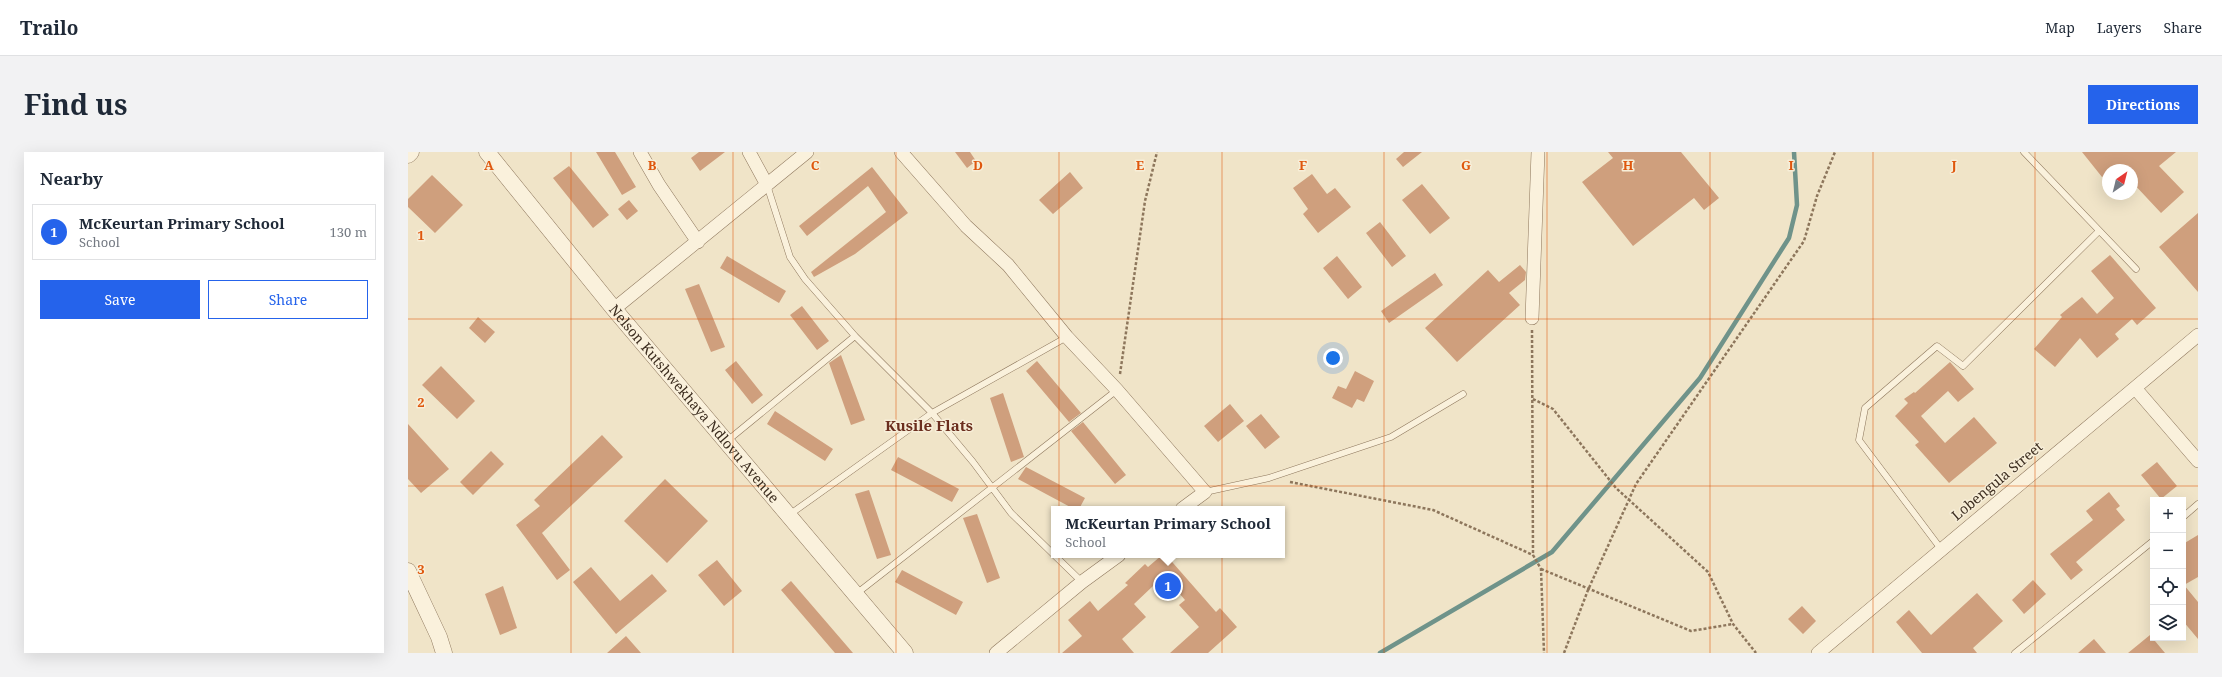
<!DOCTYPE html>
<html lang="en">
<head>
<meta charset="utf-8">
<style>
  :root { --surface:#fff; --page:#f2f2f3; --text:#1f2937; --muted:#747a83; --line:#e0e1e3; --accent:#2563eb }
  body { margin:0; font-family:"Noto Serif",serif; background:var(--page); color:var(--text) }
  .controls { position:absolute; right:12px; bottom:12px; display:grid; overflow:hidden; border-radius:0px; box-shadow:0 4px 16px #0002 }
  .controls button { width:36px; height:36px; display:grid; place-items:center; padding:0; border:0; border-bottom:1px solid var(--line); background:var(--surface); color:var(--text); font:20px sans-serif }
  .compass { position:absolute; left:1694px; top:12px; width:36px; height:36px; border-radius:50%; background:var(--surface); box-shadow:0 4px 16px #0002; rotate:35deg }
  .you { position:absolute; left:925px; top:206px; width:14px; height:14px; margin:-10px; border:3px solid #fff; border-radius:50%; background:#1a73e8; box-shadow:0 0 0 6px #1a73e833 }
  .badge { display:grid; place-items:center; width:26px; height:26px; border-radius:50%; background:var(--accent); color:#fff; font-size:13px; font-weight:700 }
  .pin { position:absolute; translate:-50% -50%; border:2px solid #fff; box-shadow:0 1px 4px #0006 }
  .popup { position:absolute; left:643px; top:354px; width:234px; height:52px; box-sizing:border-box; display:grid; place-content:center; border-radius:0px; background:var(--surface); filter:drop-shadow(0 1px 3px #0005); font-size:13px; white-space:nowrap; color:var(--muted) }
  .popup b { font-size:15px; color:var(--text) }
  .popup::after { content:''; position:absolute; left:50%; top:100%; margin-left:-8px; border:8px solid transparent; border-top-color:var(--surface) }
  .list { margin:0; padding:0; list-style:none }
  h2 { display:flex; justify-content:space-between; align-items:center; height:52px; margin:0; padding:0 16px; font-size:17px }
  h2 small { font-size:13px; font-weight:400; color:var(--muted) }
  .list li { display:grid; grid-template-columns:26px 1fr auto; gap:12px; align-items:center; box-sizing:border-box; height:56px; margin:0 8px 8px; padding:0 8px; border:1px solid var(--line); border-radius:0px }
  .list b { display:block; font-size:15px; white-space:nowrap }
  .list p { margin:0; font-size:13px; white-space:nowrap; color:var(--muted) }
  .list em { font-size:13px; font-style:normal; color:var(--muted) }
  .actions { display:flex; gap:8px; padding:12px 16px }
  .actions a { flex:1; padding:9px 0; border:1px solid var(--accent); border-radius:0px; text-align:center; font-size:14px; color:var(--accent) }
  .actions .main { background:var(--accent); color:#fff }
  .icon { flex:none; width:22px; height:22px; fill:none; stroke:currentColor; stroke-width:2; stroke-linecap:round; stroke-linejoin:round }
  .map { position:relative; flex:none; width:1790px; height:501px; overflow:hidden; border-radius:0px }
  header { display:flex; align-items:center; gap:24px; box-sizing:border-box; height:56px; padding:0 20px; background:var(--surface); border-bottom:1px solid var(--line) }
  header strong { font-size:19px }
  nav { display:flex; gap:22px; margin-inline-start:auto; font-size:14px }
  .intro { display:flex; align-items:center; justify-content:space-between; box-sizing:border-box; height:96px; padding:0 24px }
  h1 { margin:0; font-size:28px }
  .button { padding:10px 18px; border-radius:0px; background:var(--accent); color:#fff; font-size:14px; font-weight:700 }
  main { display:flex; gap:24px; padding:0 24px }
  aside { flex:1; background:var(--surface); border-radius:0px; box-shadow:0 4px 16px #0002 }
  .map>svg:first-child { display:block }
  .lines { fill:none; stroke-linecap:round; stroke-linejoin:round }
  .stream { stroke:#6f938a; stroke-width:4.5 }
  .building { fill:#cf9f7d }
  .service-casing { stroke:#8d765c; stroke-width:7 }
  .minor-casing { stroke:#8d765c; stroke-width:14 }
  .tertiary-casing { stroke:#8d765c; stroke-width:17 }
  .path { stroke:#8d765c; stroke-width:2.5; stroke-dasharray:3 2; stroke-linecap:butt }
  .service { stroke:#faf1dc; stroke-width:6 }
  .minor { stroke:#faf1dc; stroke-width:13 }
  .tertiary { stroke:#faf1dc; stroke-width:16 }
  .grid { fill:none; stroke:#df570d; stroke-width:1; stroke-opacity:0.55 }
  .labels { text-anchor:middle; stroke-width:3; stroke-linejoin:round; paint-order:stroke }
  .street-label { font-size:14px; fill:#3d2e20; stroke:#f7eed8 }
  .neighbourhood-label { font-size:15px; font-weight:bold; fill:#6b2e1e; stroke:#f7eed8 }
  .grid-label { font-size:13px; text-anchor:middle; font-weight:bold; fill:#df570d; stroke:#f7eed8; stroke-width:3; stroke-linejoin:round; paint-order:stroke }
</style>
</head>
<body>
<header>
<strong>Trailo</strong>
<nav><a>Map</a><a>Layers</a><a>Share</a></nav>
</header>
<div class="intro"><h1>Find us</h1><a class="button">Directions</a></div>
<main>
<aside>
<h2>Nearby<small></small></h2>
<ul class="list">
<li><span class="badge">1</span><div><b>McKeurtan Primary School</b><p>School</p></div><em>130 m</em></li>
</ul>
<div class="actions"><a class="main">Save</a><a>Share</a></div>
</aside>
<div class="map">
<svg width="1790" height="501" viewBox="0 0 1790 501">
  <rect width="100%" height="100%" fill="#f0e4c8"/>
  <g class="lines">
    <!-- stream -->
    <path class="stream" d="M972 501 1144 400 1292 226 1381 86 1389 53 1386 0"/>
  </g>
  <!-- building -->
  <path class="building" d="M188 0H207L228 35 214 43Z
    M291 0H317L292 19 283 6Z
    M547 0H562L568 9 559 16Z
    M996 0H1014L995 15 988 7Z
    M1200 0H1273L1311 46 1296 58 1286 46 1225 94 1174 30 1205 6Z
    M1674 0H1768L1751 14 1776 40 1753 61 1724 30V18H1700V21L1694 25Z
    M161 14 201 63 185 76 145 26Z
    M464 15 500 61 447 102 406 125 403 120 478 60 460 34 399 84 391 74Z
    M662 20 675 36 645 62 631 48Z
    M904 22 919 42 927 36 943 55 910 81 895 62 900 57 885 36Z
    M24 23 55 53 27 81 0 55V47Z
    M1014 32 1042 66 1022 82 994 48Z
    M221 48 230 59 219 68 210 57Z
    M1790 61V140L1751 95Z
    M972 70 998 104 984 115 958 81Z
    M1702 103 1748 156 1729 173 1724 167 1707 182 1711 187 1689 206 1672 186 1647 215 1626 197 1654 165 1652 163 1674 145 1689 162 1706 146 1683 119Z
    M319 104 378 139 371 151 312 116Z
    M929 104 954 135 940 147 915 116Z
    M1112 113 1118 120 1117 128 1101 141 1112 153 1049 210 1017 176 1080 118 1091 130Z
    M1027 121 1035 133 981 171 973 159Z
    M291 132 317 195 303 200 277 137Z
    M394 154 421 189 409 198 382 163Z
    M70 165 87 180 77 191 61 176Z
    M433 203 457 268 443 273 421 211Z
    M328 209 355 243 344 252 317 218Z
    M629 209 673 261 661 270 618 219Z
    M1542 210 1566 237 1550 250 1540 239 1513 264 1537 291 1566 265 1589 291 1541 331 1507 293 1511 290 1487 264 1500 251 1496 247 1506 240 1507 241Z
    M33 214 67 249 49 267 14 233Z
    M947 219 966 229 956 250 949 247 944 256 924 246 930 234 938 237Z
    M595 241 616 305 603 310 582 246Z
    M822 252 836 269 810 290 796 274Z
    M367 259 425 297 417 309 359 272Z
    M853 262 872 285 857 297 838 274Z
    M675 270 718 323 707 332 663 279Z
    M0 272 41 317 13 341 0 327Z
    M194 283 215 305 134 381 162 418 149 428 108 373 132 354 126 348Z
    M83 299 96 312 65 343 52 330Z
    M490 305 551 337 544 350 483 318Z
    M1749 310 1769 334 1753 347 1733 323Z
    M618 315 677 346 671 357H666L610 327Z
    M257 327 300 369 259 411 216 369Z
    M461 338 483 403 469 407 447 342Z
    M1701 340 1712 354 1708 357 1717 368 1668 410 1675 418 1663 428 1642 402 1685 368 1678 359Z
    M569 362 592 426 579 431 555 366Z
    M1790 383V425L1776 433 1790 450V487L1775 469V392Z
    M754 403H758L808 460 812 456 829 475 800 501H762L791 475 771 453 777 448 758 426 747 437 745 434 726 452 738 465 714 487 726 501H654L674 484 660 468 682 449 690 459 720 433 717 431 737 412 740 415Z
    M309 408 334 439 316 454 290 423Z
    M183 415 212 449 244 422 259 439 208 482 165 430Z
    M494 418 555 450 548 463 487 430Z
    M1625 428 1638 442 1616 462 1604 448Z
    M383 429 445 501H427L373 438Z
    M95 434 109 476 92 483 77 442Z
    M1569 441 1595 469 1565 496 1569 501H1514L1488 470 1501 458 1523 483Z
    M1394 454 1408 469 1395 482 1380 467Z
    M1742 483 1757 501H1720Z
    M218 484 233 501H199Z
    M1686 487 1698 501H1670Z"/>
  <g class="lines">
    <!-- service casing -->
    <g class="service-casing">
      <path id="service" d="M1616 0 1728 117
        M359 33 382 105 397 127 447 184 524 261 565 310 603 361 674 430
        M319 289 447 184
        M797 340 861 326 983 285 1055 242
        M381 363 524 261 659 185
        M1775 365 1790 352
        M1533 397 1451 288 1457 256 1529 194 1555 214 1691 79
        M448 442 709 238
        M1607 501 1745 389"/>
    </g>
    <!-- minor casing -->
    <g class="minor-casing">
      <path id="minor" d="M232 0 251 33 290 90
        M341 0 359 33
        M493 0 558 74 600 113 659 185 709 238 797 340 774 357
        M206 157 399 0
        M1124 166 1130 0
        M1727 236 1790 309
        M588 501 674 430 711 403
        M1410 501 1790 183"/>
    </g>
    <!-- tertiary casing -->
    <g class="tertiary-casing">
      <g id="tertiary">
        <path id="s1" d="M79 0 206 157 497 501"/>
        <path d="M0 3 3 0"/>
        <path d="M0 419 31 485 36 501"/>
      </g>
    </g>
    <!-- path -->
    <path class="path" d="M1124 178 1125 403 1133 417 1136 501
      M712 222 737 49 749 0
      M1125 247 1145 257 1208 336 1300 420 1325 472 1348 501
      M882 330 1025 358 1125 403
      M1133 417 1283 479 1325 472
      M1156 501 1180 438 1228 332 1396 89 1409 44 1427 0"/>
    <!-- service -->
    <use href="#service" class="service"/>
    <!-- minor -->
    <use href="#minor" class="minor"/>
    <!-- tertiary -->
    <use href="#tertiary" class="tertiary"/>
  </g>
  <!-- grid -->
  <path class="grid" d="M163 0V501M325 0V501M488 0V501M651 0V501M814 0V501M976 0V501M1139 0V501M1302 0V501M1465 0V501M1627 0V501M0 167H1790M0 334H1790"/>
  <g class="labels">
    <!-- street labels -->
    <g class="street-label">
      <text dy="5" stroke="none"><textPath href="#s1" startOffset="326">Nelson Kutshwekhaya Ndlovu Avenue</textPath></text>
      <text transform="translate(1589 329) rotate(-40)" y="5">Lobengula Street</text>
    </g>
    <!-- neighbourhood labels -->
    <g class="neighbourhood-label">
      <text x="521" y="279">Kusile Flats</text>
    </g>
  </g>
  <g class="grid-label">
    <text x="81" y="18">A</text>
    <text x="244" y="18">B</text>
    <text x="407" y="18">C</text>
    <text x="570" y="18">D</text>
    <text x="732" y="18">E</text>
    <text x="895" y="18">F</text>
    <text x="1058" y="18">G</text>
    <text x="1220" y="18">H</text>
    <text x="1383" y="18">I</text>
    <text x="1546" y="18">J</text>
    <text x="13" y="88">1</text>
    <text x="13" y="255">2</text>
    <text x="13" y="422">3</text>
  </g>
</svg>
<div class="controls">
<button>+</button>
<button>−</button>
<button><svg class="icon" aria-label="locate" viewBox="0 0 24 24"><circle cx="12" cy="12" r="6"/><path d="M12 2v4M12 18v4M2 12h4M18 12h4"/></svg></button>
<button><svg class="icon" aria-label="layers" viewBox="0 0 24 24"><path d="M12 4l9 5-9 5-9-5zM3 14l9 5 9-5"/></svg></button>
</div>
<svg class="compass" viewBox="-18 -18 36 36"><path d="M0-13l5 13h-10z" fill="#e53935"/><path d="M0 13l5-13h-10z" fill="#747a83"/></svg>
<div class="you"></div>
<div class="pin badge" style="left:760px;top:434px">1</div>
<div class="popup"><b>McKeurtan Primary School</b>School</div>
</div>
</main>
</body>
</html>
